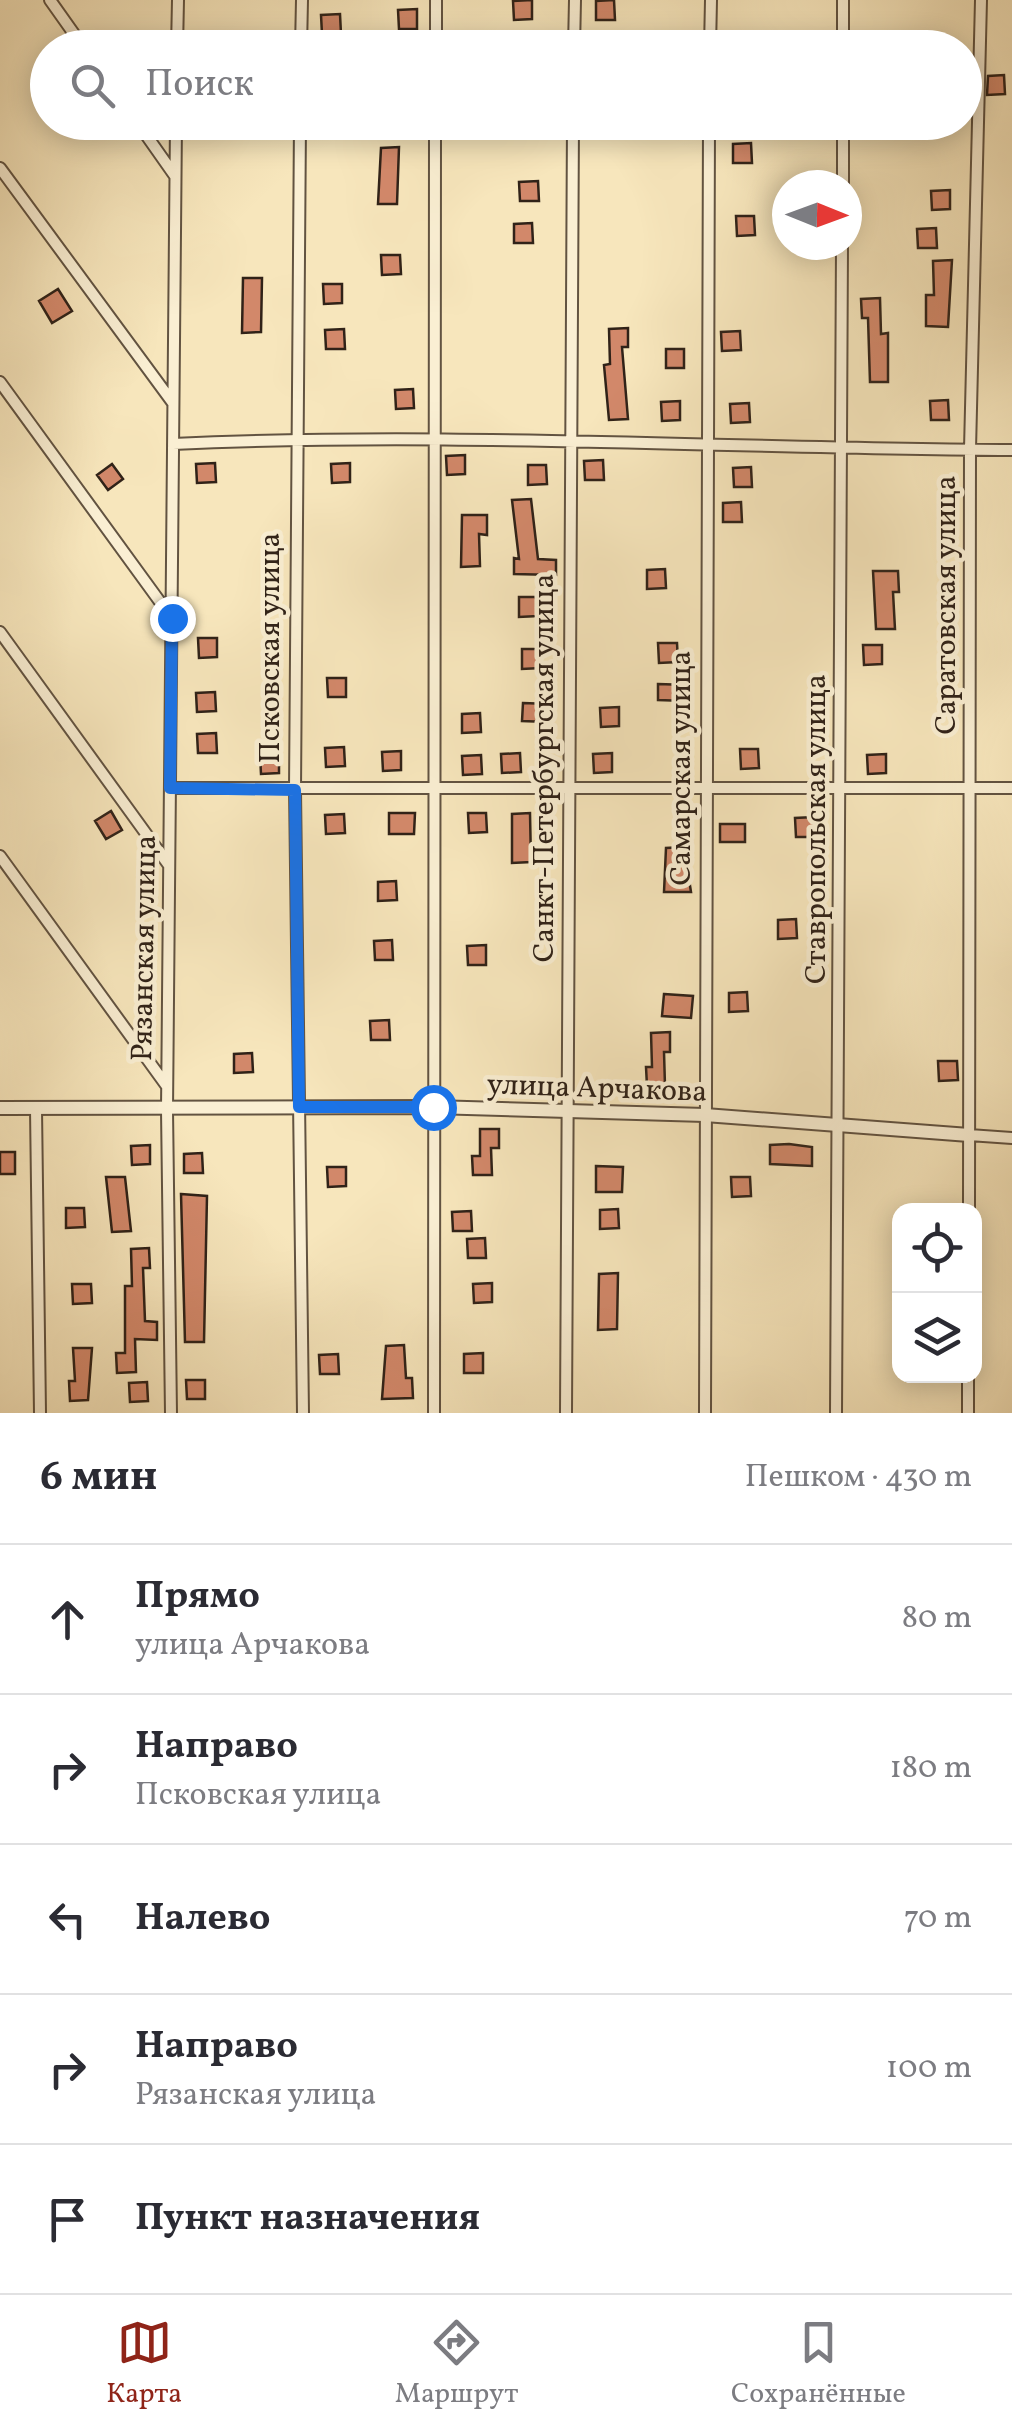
<!DOCTYPE html>
<html lang="ru">
<head>
<meta charset="utf-8">
<style>
  :root { --surface:#fff; --page:#f2f2f3; --text:#2b2b33; --muted:#7c7c81; --line:#e1e1e2; --accent:#8f2418 }
  body { margin:0; font-family:Vollkorn,serif; background:var(--page); color:var(--text) }
  .controls { position:absolute; right:30px; bottom:30px; display:grid; overflow:hidden; border-radius:20px; box-shadow:0 5px 25px #0003 }
  .controls button { width:90px; height:90px; display:grid; place-items:center; padding:0; border:0; border-bottom:2px solid var(--line); background:var(--surface); color:var(--text); font:50px sans-serif }
  .compass { position:absolute; left:772px; top:170px; width:90px; height:90px; border-radius:50%; background:var(--surface); box-shadow:0 5px 25px #0003; rotate:91deg }
  .stop { position:absolute; width:30px; height:30px; margin:-22px; border:8px solid #1a73e8; border-radius:50%; background:#fff }
  .stop.end { background:#1a73e8; border-color:#fff; box-shadow:0 2px 10px #0008 }
  .list { margin:0; padding:0; list-style:none }
  h2 { display:flex; justify-content:space-between; align-items:center; height:130px; margin:0; padding:0 40px; font-size:42px }
  h2 small { font-size:32px; font-weight:400; color:var(--muted) }
  .list li { display:grid; grid-template-columns:65px 1fr auto; gap:30px; align-items:center; box-sizing:border-box; height:150px; padding:0 40px; border-top:2px solid var(--line) }
  .list b { display:block; font-size:38px; white-space:nowrap }
  .list p { margin:0; font-size:32px; white-space:nowrap; color:var(--muted) }
  .list em { font-size:32px; font-style:normal; color:var(--muted) }
  .icon { flex:none; width:55px; height:55px; fill:none; stroke:currentColor; stroke-width:2; stroke-linecap:round; stroke-linejoin:round }
  .map { position:relative; flex:none; width:1012px; height:1413px; overflow:hidden }
  .search { position:absolute; background:var(--surface); box-shadow:0 5px 25px #0003; left:30px; right:30px; top:30px; height:110px; display:flex; align-items:center; gap:25px; box-sizing:border-box; padding:0 35px; border-radius:55px; color:var(--muted); font-size:38px }
  .sheet { height:880px; background:var(--surface) }
  nav { display:flex; justify-content:space-around; align-items:center; box-sizing:border-box; height:140px; border-top:2px solid var(--line); background:var(--surface); font-size:28px; color:var(--muted) }
  nav a { display:grid; justify-items:center; gap:5px }
  nav .on { color:var(--accent) }
  .map>svg:first-child { display:block }
  .building { fill:#d2886a; stroke:#302218; stroke-width:2.5 }
  .lines { fill:none; stroke-linecap:round; stroke-linejoin:round }
  .minor-casing { stroke:#625341; stroke-width:14 }
  .tertiary-casing { stroke:#625341; stroke-width:16 }
  .minor { stroke:#faefd3; stroke-width:10 }
  .tertiary { stroke:#faefd3; stroke-width:12 }
  .route { stroke:#1a73e8; stroke-width:12 }
  .labels { text-anchor:middle; stroke-width:9; stroke-linejoin:round; paint-order:stroke }
  .street-label { font-size:30px; fill:#302218; stroke:#faefd3 }
</style>
</head>
<body>
<div class="map">
<svg width="1012" height="1413" viewBox="0 0 1012 1413">
  <rect width="100%" height="100%" fill="#f7e6bc"/>
  <filter id="stains"><feTurbulence type="fractalNoise" baseFrequency=".002" numOctaves="4"/><feColorMatrix values="0 0 0 0 .2 0 0 0 0 .09 0 0 0 0 .02 0 0 0 .5 -.17"/></filter>
  <radialGradient id="worn" r=".72"><stop offset=".6" stop-color="#630" stop-opacity="0"/><stop offset="1" stop-color="#630" stop-opacity=".3"/></radialGradient>
  <!-- building -->
  <path class="building" d="M532 0V19L514 20 513 1Z
    M614 0 615 20H596V1Z
    M417 9V29H399L398 10Z
    M340 14 341 34H322L321 15Z
    M1004 75 1005 94 987 95 988 76Z
    M751 143 752 163H733V144Z
    M399 147 397 204H378L381 148Z
    M538 181 539 201H520L519 182Z
    M950 190V209L932 210 931 191Z
    M736 216H754L755 235 737 236Z
    M532 223 533 243H514V224Z
    M936 228 937 248H918L917 229Z
    M381 255H400L401 274 382 275Z
    M952 260 948 327 926 326V295H934L933 261Z
    M243 278H262L261 332 242 333Z
    M323 284H342V303L324 304Z
    M58 289 72 311 52 323 39 301Z
    M880 298 881 334 888 333V382H870L868 318H862L861 299Z
    M628 328V347H622L628 419 609 420 604 365 610 364 609 329Z
    M344 329 345 349H326L325 330Z
    M740 331 741 350 722 351 721 332Z
    M666 349H684V368H666Z
    M413 389 414 408 396 409 395 390Z
    M948 400 949 420H931L930 401Z
    M680 401V420L662 421 661 402Z
    M749 403 750 422 731 423 730 404Z
    M465 455V474L447 475 446 456Z
    M603 460 604 480H585L584 461Z
    M215 463 216 482 197 483 196 464Z
    M350 463V482L332 483 331 464Z
    M112 464 123 479 108 490 97 475Z
    M528 465H546L547 484 528 485Z
    M751 467 752 487H734L733 468Z
    M531 499 538 559 556 560V575L514 574V558L519 559 512 500Z
    M741 502 742 522H723V503Z
    M462 515H487V535L479 534 480 566 461 567Z
    M665 569 666 588 647 589V570Z
    M873 571H898L899 592H893L895 629H876Z
    M519 597H537L538 616 519 617Z
    M198 638H217V657L199 658Z
    M658 643H677L678 662 659 663Z
    M863 645H882V664L864 665Z
    M522 649H540L541 668 522 669Z
    M327 678H346V697H328Z
    M658 684 687 685 686 701 658 700Z
    M215 692 216 711 197 712 196 693Z
    M523 703 549 704 548 722 522 721Z
    M619 707V726L601 727 600 708Z
    M480 713 481 732 462 733V714Z
    M216 733 217 753H198L197 734Z
    M344 747 345 766 326 767 325 748Z
    M740 749H758L759 768 741 769Z
    M401 751V770L383 771 382 752Z
    M520 753 521 772 502 773 501 754Z
    M612 753V772L594 773 593 754Z
    M279 754V773L261 774 260 755Z
    M886 754V773L868 774 867 755Z
    M481 755 482 774 463 775 462 756Z
    M111 811 122 830 106 839 95 821Z
    M389 813H415L414 834H389Z
    M468 813H486L487 832 469 833Z
    M530 813 531 862 512 863V814Z
    M344 814 345 833 326 834 325 815Z
    M814 817V837H796L795 818Z
    M720 824H745V842H720Z
    M684 847 691 892H664L666 848Z
    M396 881 397 900 378 901V882Z
    M796 919 797 938 778 939V920Z
    M392 940 393 960H375L374 941Z
    M486 945V965H468L467 946Z
    M747 992 748 1011 729 1012V993Z
    M664 994 693 996 691 1018 662 1016Z
    M389 1020 390 1040H371L370 1021Z
    M670 1032V1052H664L665 1086H647L646 1067H652L651 1033Z
    M252 1053 253 1072 234 1073V1054Z
    M938 1061H957L958 1080 939 1081Z
    M480 1129H499V1148H491L492 1175H473L472 1156H480Z
    M789 1144 812 1147V1166L770 1164V1145Z
    M150 1145V1164L132 1165 131 1146Z
    M0 1152H15V1174H0Z
    M202 1153 203 1173H184V1154Z
    M596 1166 623 1167 622 1192H596Z
    M327 1167H346V1186L328 1187Z
    M106 1177H125L131 1231 112 1232Z
    M731 1177H750L751 1196 732 1197Z
    M181 1194 207 1196 204 1342H185Z
    M66 1208H84L85 1227 66 1228Z
    M618 1209 619 1228 600 1229V1210Z
    M471 1211 472 1231H453L452 1212Z
    M485 1238 486 1258H468L467 1239Z
    M149 1248 150 1268H143L145 1321 157 1322V1340L135 1339 136 1372 117 1373 116 1353H125V1286H132L131 1249Z
    M618 1273 617 1329 598 1330 599 1274Z
    M492 1283V1302L474 1303 473 1284Z
    M72 1284H91L92 1303 73 1304Z
    M404 1345 406 1378H412L413 1398 382 1399 386 1346Z
    M73 1348H92L88 1400 70 1401 69 1381H75Z
    M483 1353V1373H464V1354Z
    M338 1354 339 1374H320L319 1355Z
    M186 1380H205V1399H187Z
    M147 1382 148 1401 130 1402 129 1383Z"/>
  <g class="lines">
    <!-- minor casing -->
    <g class="minor-casing">
      <path id="minor" d="M50 0 84 48
        M177 48 178 0
        M301 48 302 0
        M436 48V0
        M574 48 575 0
        M710 48 711 0
        M843 48V0
        M137 122 175 176
        M300 122 295 790 303 1413
        M0 168 173 403
        M843 185V122
        M0 382 171 617
        M173 444C453 431 733 449 1012 450
        M0 632 168 864
        M170 788H1012
        M0 856 166 1085
        M36 1109 40 1413
        M969 1135 1012 1138
        M969 1210 970 449 981 0
        M171 1413 167 1110 176 122
        M434 1413 435 122
        M566 1413 573 122
        M705 1413 709 122
        M836 1413 842 245
        M968 1413V1376"/>
    </g>
    <!-- tertiary casing -->
    <g class="tertiary-casing">
      <path id="tertiary" d="M0 1108 433 1107 705 1115 969 1135"/>
    </g>
    <!-- minor -->
    <use href="#minor" class="minor"/>
    <!-- tertiary -->
    <use href="#tertiary" class="tertiary"/>
  </g>
  <g class="lines">
    <!-- route -->
    <path class="route" d="M172 618 170 788 295 790 299 1107H433"/>
  </g>
  <g class="labels">
    <!-- street labels -->
    <g class="street-label">
      <text transform="translate(945 605) rotate(-90)" y="10">Саратовская улица</text>
      <text transform="translate(269 648) rotate(-90)" y="10">Псковская улица</text>
      <text transform="translate(543 768) rotate(-90)" y="10">Санкт-Петербургская улица</text>
      <text transform="translate(680 768) rotate(-90)" y="10">Самарская улица</text>
      <text transform="translate(815 829) rotate(-90)" y="10">Ставропольская улица</text>
      <text transform="translate(143 948) rotate(-89)" y="10">Рязанская улица</text>
      <text transform="translate(597 1087) rotate(2)" y="10">улица Арчакова</text>
    </g>
  </g>
  <rect width="100%" height="100%" filter="url(#stains)"/>
  <rect width="100%" height="100%" fill="url(#worn)"/>
</svg>
<div class="controls">
<button><svg class="icon" aria-label="locate" viewBox="0 0 24 24"><circle cx="12" cy="12" r="6"/><path d="M12 2v4M12 18v4M2 12h4M18 12h4"/></svg></button>
<button><svg class="icon" aria-label="layers" viewBox="0 0 24 24"><path d="M12 4l9 5-9 5-9-5zM3 14l9 5 9-5"/></svg></button>
</div>
<svg class="compass" viewBox="-18 -18 36 36"><path d="M0-13l5 13h-10z" fill="#e53935"/><path d="M0 13l5-13h-10z" fill="#7c7c81"/></svg>
<div class="stop" style="left:433px;top:1107px"></div>
<div class="stop end" style="left:172px;top:618px"></div>
<div class="search"><svg class="icon" aria-label="search" viewBox="0 0 24 24"><circle cx="10" cy="10" r="6"/><path d="M15 15l6 6"/></svg>Поиск</div>
</div>
<section class="sheet">
<h2>6 мин<small>Пешком · 430 m</small></h2>
<ul class="list">
<li><svg class="icon" aria-label="ahead" viewBox="0 0 24 24"><path d="M12 20V5M6 11l6-6 6 6"/></svg><div><b>Прямо</b><p>улица Арчакова</p></div><em>80 m</em></li>
<li><svg class="icon" aria-label="right" viewBox="0 0 24 24"><path d="M7 20v-9h11M14 6l5 5-5 5"/></svg><div><b>Направо</b><p>Псковская улица</p></div><em>180 m</em></li>
<li><svg class="icon" aria-label="left" viewBox="0 0 24 24"><path d="M17 20v-9H6M10 6l-5 5 5 5"/></svg><div><b>Налево</b></div><em>70 m</em></li>
<li><svg class="icon" aria-label="right" viewBox="0 0 24 24"><path d="M7 20v-9h11M14 6l5 5-5 5"/></svg><div><b>Направо</b><p>Рязанская улица</p></div><em>100 m</em></li>
<li><svg class="icon" aria-label="arrive" viewBox="0 0 24 24"><path d="M6 21V4h12l-3 4 3 4H6"/></svg><div><b>Пункт назначения</b></div></li>
</ul>
</section>
<nav>
<a class="on"><svg class="icon" aria-label="map" viewBox="0 0 24 24"><path d="M3 6l6-2 6 2 6-2v14l-6 2-6-2-6 2zM9 4v14M15 6v14"/></svg>Карта</a>
<a><svg class="icon" aria-label="directions" viewBox="0 0 24 24"><path d="M12 3l9 9-9 9-9-9zM9 14v-3h6M13 9l2 2-2 2"/></svg>Маршрут</a>
<a><svg class="icon" aria-label="saved" viewBox="0 0 24 24"><path d="M7 4h10v16l-5-4-5 4z"/></svg>Сохранённые</a>
</nav>
</body>
</html>
